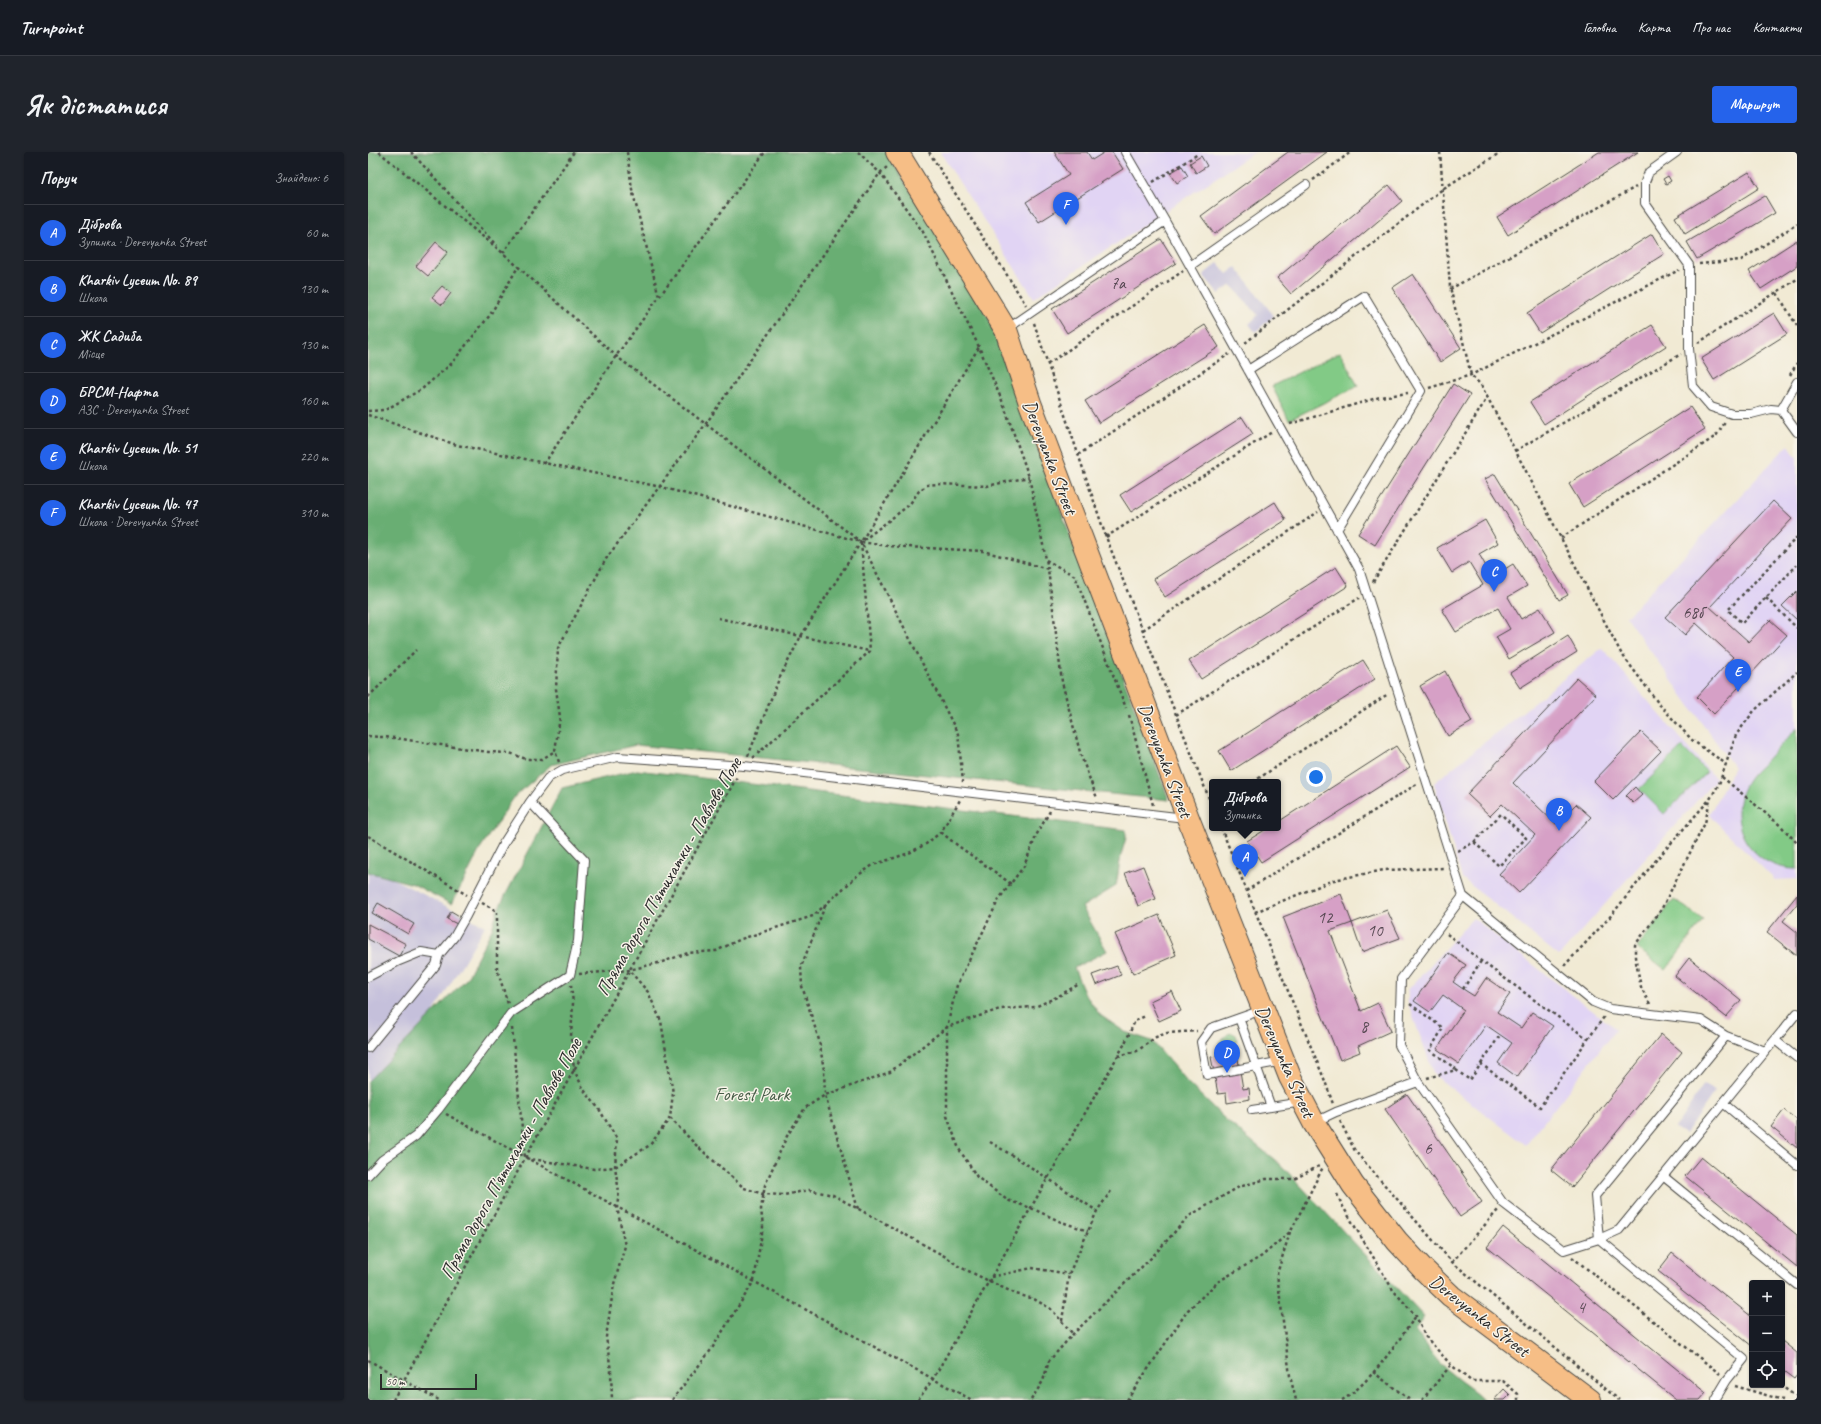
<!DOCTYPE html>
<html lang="uk">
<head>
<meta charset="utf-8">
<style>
  :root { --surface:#171b24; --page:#20242c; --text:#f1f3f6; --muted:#9ea1a6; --line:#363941; --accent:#2563eb }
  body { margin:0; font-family:Caveat,sans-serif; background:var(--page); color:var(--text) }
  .controls { position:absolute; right:12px; bottom:12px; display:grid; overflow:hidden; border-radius:4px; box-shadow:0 1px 3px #0004 }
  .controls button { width:36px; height:36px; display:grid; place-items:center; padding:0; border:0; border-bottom:1px solid var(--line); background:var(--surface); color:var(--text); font:20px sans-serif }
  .scale { position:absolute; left:12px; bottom:10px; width:97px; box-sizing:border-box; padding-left:4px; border:2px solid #2b2b2b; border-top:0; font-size:11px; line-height:14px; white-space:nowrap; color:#2b2b2b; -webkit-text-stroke:3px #f7f3e8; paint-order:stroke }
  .you { position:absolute; left:948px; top:625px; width:14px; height:14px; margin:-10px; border:3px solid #fff; border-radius:50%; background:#1a73e8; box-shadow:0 0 0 6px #1a73e833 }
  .badge { display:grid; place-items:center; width:26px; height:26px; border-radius:50%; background:var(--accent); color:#fff; font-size:13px; font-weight:700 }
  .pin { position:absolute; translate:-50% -33px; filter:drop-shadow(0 1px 2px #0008) }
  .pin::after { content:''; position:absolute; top:21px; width:14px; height:12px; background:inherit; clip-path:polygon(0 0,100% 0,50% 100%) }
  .popup { position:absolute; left:841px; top:627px; width:72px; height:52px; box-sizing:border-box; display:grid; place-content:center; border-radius:4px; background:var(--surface); filter:drop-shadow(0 1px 3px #0005); font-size:13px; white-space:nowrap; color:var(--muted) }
  .popup b { font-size:15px; color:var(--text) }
  .popup::after { content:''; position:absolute; left:50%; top:100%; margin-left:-8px; border:8px solid transparent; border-top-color:var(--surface) }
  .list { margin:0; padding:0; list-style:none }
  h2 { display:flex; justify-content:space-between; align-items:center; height:52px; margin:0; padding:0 16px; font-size:17px }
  h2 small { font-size:13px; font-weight:400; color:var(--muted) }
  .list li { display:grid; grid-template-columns:26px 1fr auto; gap:12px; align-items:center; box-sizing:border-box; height:56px; padding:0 16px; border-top:1px solid var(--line) }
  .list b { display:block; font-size:15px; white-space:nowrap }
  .list p { margin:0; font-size:13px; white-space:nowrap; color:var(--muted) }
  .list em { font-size:13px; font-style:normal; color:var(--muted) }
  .icon { flex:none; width:22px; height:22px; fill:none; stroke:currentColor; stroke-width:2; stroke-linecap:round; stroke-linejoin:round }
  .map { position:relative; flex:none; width:1429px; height:1248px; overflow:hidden; border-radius:4px }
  header { display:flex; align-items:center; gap:24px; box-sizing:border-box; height:56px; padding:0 20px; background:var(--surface); border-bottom:1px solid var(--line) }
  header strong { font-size:19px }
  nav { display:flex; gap:22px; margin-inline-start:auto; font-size:14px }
  .intro { display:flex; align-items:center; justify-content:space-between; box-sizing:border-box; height:96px; padding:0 24px }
  h1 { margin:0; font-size:28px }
  .button { padding:10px 18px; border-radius:4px; background:var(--accent); color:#fff; font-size:14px; font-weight:700 }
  main { display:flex; gap:24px; padding:0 24px }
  aside { flex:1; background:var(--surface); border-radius:4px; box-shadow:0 1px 3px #0004 }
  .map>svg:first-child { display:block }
  .built { fill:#e1d4f4 }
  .industrial { fill:#c5c0db }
  .green { fill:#82ca86; stroke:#567a58 }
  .forest { fill:#69ae73; stroke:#4a6c4f }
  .building { fill:#d6a0c6 }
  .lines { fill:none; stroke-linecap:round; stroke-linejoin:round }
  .lane-casing { stroke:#494844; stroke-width:10 }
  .primary-casing { stroke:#494844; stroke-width:24 }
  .path { stroke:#494844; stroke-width:2.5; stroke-dasharray:3 3; stroke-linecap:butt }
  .lane { stroke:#fff; stroke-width:8 }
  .primary { stroke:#f6be86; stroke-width:22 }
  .labels { text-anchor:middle; stroke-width:3; stroke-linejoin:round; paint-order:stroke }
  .number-label { font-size:17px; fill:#564852 }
  .street-label { font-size:19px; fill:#2b2b2b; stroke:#f7f3e8 }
  .park-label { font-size:19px; fill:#455b46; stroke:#f7f3e8 }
</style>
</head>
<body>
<header>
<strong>Turnpoint</strong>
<nav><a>Головна</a><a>Карта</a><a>Про нас</a><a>Контакти</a></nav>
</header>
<div class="intro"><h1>Як дістатися</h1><a class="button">Маршрут</a></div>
<main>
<aside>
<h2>Поруч<small>Знайдено: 6</small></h2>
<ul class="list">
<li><span class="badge">A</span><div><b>Діброва</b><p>Зупинка · Derevyanka Street</p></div><em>60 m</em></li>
<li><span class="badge">B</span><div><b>Kharkiv Lyceum No. 89</b><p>Школа</p></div><em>130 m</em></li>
<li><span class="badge">C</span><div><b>ЖК Садиба</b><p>Місце</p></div><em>130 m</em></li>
<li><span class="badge">D</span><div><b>БРСМ-Нафта</b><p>АЗС · Derevyanka Street</p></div><em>160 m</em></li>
<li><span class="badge">E</span><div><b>Kharkiv Lyceum No. 51</b><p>Школа</p></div><em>220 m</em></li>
<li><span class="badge">F</span><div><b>Kharkiv Lyceum No. 47</b><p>Школа · Derevyanka Street</p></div><em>310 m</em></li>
</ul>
</aside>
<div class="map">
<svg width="1429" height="1248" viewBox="0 0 1429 1248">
  <rect width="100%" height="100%" fill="#f7f3e8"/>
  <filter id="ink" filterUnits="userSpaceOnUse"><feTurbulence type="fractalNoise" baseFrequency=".025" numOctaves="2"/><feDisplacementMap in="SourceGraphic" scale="8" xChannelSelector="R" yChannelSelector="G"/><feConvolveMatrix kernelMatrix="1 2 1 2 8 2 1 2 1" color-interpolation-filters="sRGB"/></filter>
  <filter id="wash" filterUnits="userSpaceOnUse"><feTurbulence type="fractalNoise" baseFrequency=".012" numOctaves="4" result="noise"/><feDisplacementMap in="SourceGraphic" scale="16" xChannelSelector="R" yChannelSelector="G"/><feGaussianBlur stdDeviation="0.9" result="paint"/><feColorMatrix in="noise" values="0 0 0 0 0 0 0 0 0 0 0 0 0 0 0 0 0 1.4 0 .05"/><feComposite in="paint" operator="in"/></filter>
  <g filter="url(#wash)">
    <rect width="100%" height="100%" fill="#f1ead4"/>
    <!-- built -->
    <path class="built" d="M572 0H887L666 146Z
      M1420 293 1429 306V727L1407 728 1341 663 1366 615 1258 465Z
      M1234 496 1348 627 1191 804 1094 726 1066 631Z
      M1105 766 1248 877 1158 993 1066 923 1040 851V838Z"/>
    <!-- industrial -->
    <path class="industrial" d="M850 111 859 122 868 115 906 164 887 180 881 172 890 163 863 133 851 142 835 123Z
      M0 714 117 774 0 970Z
      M1336 932 1347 939 1317 982 1307 976Z"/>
    <!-- green -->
    <path class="green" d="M972 200 990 234 921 268 904 234Z
      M1429 576V717C1411 717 1395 710 1383 696 1367 678 1366 650 1379 630 1383 623 1390 617 1395 612 1406 600 1418 588 1429 576Z
      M1314 595 1339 620 1296 662 1271 637Z
      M1306 747 1335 768 1298 818 1269 796Z
      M864 881 868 883 869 887 867 893 852 895 851 890 860 882Z"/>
    <!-- forest -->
    <path class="forest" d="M0 0H518L620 164 801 648 268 593 183 613 147 644 113 695 95 731 83 752 45 732 0 720Z
      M269 618 758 678V686L753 703 748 734 714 755 739 799 706 816 717 842 732 863 757 880 784 889 819 930 859 969 913 1013 1056 1165 1047 1178C1058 1194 1069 1211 1085 1223 1095 1232 1107 1238 1116 1248H0V929L99 826 124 777 129 759 194 636Z"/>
    <g id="blocks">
      <!-- building -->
      <path class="building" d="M686 0H719L724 8 737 0H744L755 17 671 70 658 50 701 23Z
        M920 0H959L846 82 833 64Z
        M1231 0H1270L1140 83 1129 65Z
        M833 4 839 14 828 21 822 11Z
        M814 14 820 24 809 31 802 21Z
        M1381 20 1391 36 1317 82 1307 65Z
        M1300 24 1303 29 1298 32 1295 27Z
        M1021 33 1034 49 923 142 909 126Z
        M1397 44 1407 61 1329 107 1319 90Z
        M1284 82 1296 102 1172 181 1159 161Z
        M793 87 808 111 699 181 684 157Z
        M1429 88V114L1393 137 1381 119Z
        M68 90 80 100 60 124 48 114Z
        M1045 122 1093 196 1072 210 1024 136Z
        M74 134 83 141 74 153 64 145Z
        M1406 161 1419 182 1346 228 1333 207Z
        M837 173 851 195 731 271 717 249Z
        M1284 173 1298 194 1176 272 1162 250Z
        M1085 232 1102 243 1007 393 990 382Z
        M1322 255 1337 277 1215 355 1201 332Z
        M874 265 885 282 763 360 752 343Z
        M1127 322 1200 443 1191 448 1117 327Z
        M1405 349 1424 367 1342 455 1381 490 1402 468 1419 483 1346 562 1329 545 1365 505 1328 471 1317 483 1297 465Z
        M907 350 918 368 797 445 786 427Z
        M1117 368 1130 391 1111 402 1124 425 1145 412 1159 434 1140 445 1153 467 1172 456 1187 480 1141 507 1128 485 1142 477 1130 456 1088 480 1074 457 1115 433 1101 410 1084 421 1069 396Z
        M968 415 980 434 833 527 821 509Z
        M1429 439V468L1414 454Z
        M1200 484 1209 500 1152 536 1142 521Z
        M995 508 1007 527 863 619 851 599Z
        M1077 519 1104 570 1080 584 1052 534Z
        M1209 526 1228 543 1145 631 1188 672 1208 652 1223 665 1151 741 1131 722 1167 683 1134 652 1122 664 1099 642Z
        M1273 580 1293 599 1245 648 1226 629Z
        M1028 594 1042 615 893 710 879 689 900 676H910V670Z
        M1267 635 1274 643 1265 651 1258 644Z
        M775 714 788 747 770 754 757 721Z
        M973 742 984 771 962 779 993 859 1010 851 1023 879 990 894 992 900 972 908 915 765Z
        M1429 743V752L1415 769 1429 780V804L1399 780Z
        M10 751 46 772 40 782 4 761Z
        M1019 758 1032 786 994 800 984 771Z
        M83 759 93 765 89 772 79 767Z
        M791 763 808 803 765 822 747 782Z
        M0 772 38 792 31 804 0 787Z
        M1080 801 1098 813 1085 830 1095 837 1106 844 1118 826 1142 842 1129 860 1153 876 1164 860 1185 874 1149 925 1130 911 1144 891 1118 873 1091 912 1069 897 1096 858 1075 843 1062 860 1046 849Z
        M1321 806 1373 848 1358 865 1307 824Z
        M749 814 753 823 728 833 724 823Z
        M804 839 813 859 791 869 782 849Z
        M1293 882 1314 900 1204 1035 1183 1018Z
        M869 901 875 937 881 936 882 947 859 951 858 941 850 942 843 905Z
        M1039 942 1114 1050 1092 1065 1017 957Z
        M1416 958 1429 968V996L1403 975Z
        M1333 1005 1429 1083V1115L1317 1024Z
        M1135 1075 1338 1241 1332 1248H1308L1119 1095Z
        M1304 1101 1384 1165V1194L1290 1119Z
        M1414 1189 1429 1201V1223L1426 1227 1414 1218Z
        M1136 1237 1142 1243 1137 1248H1126Z"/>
    </g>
  </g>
  <g filter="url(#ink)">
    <use href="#blocks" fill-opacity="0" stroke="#494844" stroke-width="1"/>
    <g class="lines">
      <!-- lane casing -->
      <g class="lane-casing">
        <path id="lane" d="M757 0 797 69 991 417 1095 744 1225 850 1242 857 1333 868 1358 884 1397 899
          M1309 0 1281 20 1277 30V51L1321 113V197L1325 234 1343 255 1364 262H1383L1403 257 1413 258
          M822 114 938 33
          M639 177 797 69
          M880 218 996 144 1053 239 969 378
          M1429 230 1413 258 1429 280
          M1095 744 1033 827 1031 893 1050 930 1135 1051 1196 1098 1231 1087 1251 1078 1429 861
          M0 825 31 809 53 800 71 803
          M894 858 843 876 833 890 839 923 915 909
          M871 866 903 955
          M1407 888 1429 906
          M0 896 68 813 71 803 86 785 98 764 135 692 162 650 180 626 194 618 250 605 376 614 817 666
          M1355 951 1429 1013
          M884 958 934 950
          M947 970 968 960 1050 930
          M0 1023 14 1008 48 984 70 958 143 861 202 823 210 789 216 708 162 650
          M1295 1024 1429 1133
          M1347 1248 1359 1228 1376 1207 1231 1087 1227 1044 1358 884"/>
      </g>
      <!-- primary casing -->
      <g class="primary-casing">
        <path id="primary" d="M529 0 638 178 662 251 820 666 922 925 946 971 985 1033 1029 1089 1055 1117 1083 1144 1222 1248"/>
      </g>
      <!-- path -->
      <path class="path" d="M11 0 135 101 248 204 493 390 590 582 595 630
        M43 0 129 94
        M259 0 264 37 291 145
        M490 0 512 21 555 80 611 195 635 251 661 325 680 417
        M561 0 658 153
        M1072 0 1082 135 1103 223 1113 233 1253 501 1291 552 1324 588 1358 612
        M945 28 983 0
        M785 30 830 2
        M135 101 206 0
        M1331 112 1373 108 1429 72
        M1082 137 1268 35
        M1409 141 1429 174
        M666 171 738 385 844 654
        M877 191 1076 36 1133 0
        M1330 191 1429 127
        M680 212 815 119
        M1422 223 1429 211
        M1061 236 1103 223 1311 118
        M0 259 17 258 54 237 83 212 122 163 150 115
        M0 263 89 293 293 335 493 390 520 394 615 399 680 417 694 530 713 604 729 646
        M922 272 1012 245 1040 241
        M1147 299 1313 202
        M710 303 861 202
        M176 312 248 204 397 0
        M738 385 904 280
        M1429 385 1360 458 1374 471 1429 413
        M1193 386 1348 284 1358 269
        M678 408 707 424 758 556
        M1005 430 1119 246
        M1398 446 1429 476
        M350 466 501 499
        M775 478 950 360
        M0 545 48 498
        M761 563 785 653
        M808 563 991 446
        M0 584 27 586 120 600 142 601 158 607H174L187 599
        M380 604 411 527 433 484 493 390 541 353 551 339 559 333 570 332 619 334 661 325
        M385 606 502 499 493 390 611 195
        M191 610 187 599 192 565 188 537 190 496 238 407 337 273 512 21 519 15
        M1354 625 1413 674 1429 691
        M885 630 1020 542
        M682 659 669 682 656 714 631 747 589 833 579 875V964L591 997 609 1025 639 1048 663 1056 691 1069 720 1079
        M853 676 957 929 965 952
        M573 680C595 699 620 714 643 732
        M0 684 99 743
        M1090 699 1106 690 1133 662 1158 686 1131 714 1106 690
        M878 739 1049 632
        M114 751 129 759V817L140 852
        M457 754 433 815 434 834 451 888 456 918 457 943 490 1057
        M887 760 966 728 1016 718 1077 716
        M1196 814 1241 766 1289 707 1342 647 1351 632 1368 583 1386 559 1429 520
        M211 822 261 818 294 810 320 801 348 799 373 787 445 764 489 724 505 713 541 701 558 692 573 680 592 648
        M203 833 205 851 203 884 206 918 216 938 231 957 249 987 247 1015 251 1040 249 1055 257 1094 246 1132 238 1185 243 1219 244 1248
        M1095 837 1113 809
        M1042 852 1075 876 1062 898 1088 917
        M1282 852 1273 835 1267 805V793L1293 758 1337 671 1342 648
        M144 876 157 1006 226 1017 247 1015 282 993 302 966 305 941 293 869 280 840 261 818
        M1220 887 1236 865
        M750 904 769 899 788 885 799 881 829 879
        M1113 912 1132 883
        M1059 926 1088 918 1102 928 1113 912 1172 955 1220 887 1113 809 1079 782
        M78 962 604 1248
        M302 966 328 993 376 1036 395 1042 416 1043 441 1038 465 1043 580 1106 590 1114 621 1129 648 1142 666 1147 683 1157 705 1182
        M972 969 987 999 1084 1110 1251 1248
        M622 990 655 1010 729 1059
        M969 1042 974 1053 1025 1138 1048 1164 1057 1184 1083 1213 1103 1229H1135L1150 1242V1248
        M922 1080 909 1122 922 1224 928 1248
        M1204 1105 1352 1222
        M1084 1110 1130 1058
        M623 1125 664 1116 701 1122
        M694 1169 701 1122 729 1059 743 1039
        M0 1208 71 1248
        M1005 1220 1042 1248
        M1412 1233 1429 1245
        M1367 1234 1415 1248
        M25 1248 157 1006 370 623
        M304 1248 343 1198 386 1129 395 1075 393 1057 397 1033 419 984 437 956 457 943 522 920 579 875 632 857 667 855 689 845 711 832
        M550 1248 565 1227 756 893 767 869 777 864
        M663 1248 675 1229 681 1209 705 1182 785 1104 821 1064 871 1035 898 1027H926L953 1013
        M759 1248 820 1158 851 1129 894 1104 923 1079 955 1015
        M974 1248C1001 1233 1030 1189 1048 1164
        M1054 1248 1083 1213"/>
      <!-- lane -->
      <use href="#lane" class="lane"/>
      <!-- primary -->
      <use href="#primary" class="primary"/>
    </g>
  </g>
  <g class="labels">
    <!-- number labels -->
    <g class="number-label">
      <text x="750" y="137">7а</text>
      <text x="1325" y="466">68б</text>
      <text x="957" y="771">12</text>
      <text x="1007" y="784">10</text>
      <text x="996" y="880">8</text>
      <text x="1060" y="1002">6</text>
      <text x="1213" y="1161">4</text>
    </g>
    <!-- street labels -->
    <g class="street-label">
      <text transform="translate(683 305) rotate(69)" y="7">Derevyanka Street</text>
      <text transform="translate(798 608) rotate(69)" y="7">Derevyanka Street</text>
      <text transform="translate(300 724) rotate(-60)" y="7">Пряма дорога П'ятихатки - Павлове Поле</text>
      <text transform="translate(918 909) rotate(66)" y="7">Derevyanka Street</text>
      <text transform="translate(142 1006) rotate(-61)" y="7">Пряма дорога П'ятихатки - Павлове Поле</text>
      <text transform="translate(1112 1163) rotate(38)" y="7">Derevyanka Street</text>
    </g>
    <!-- park labels -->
    <g class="park-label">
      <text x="384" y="948">Forest Park</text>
    </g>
  </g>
</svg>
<div class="controls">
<button>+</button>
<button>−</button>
<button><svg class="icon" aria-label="locate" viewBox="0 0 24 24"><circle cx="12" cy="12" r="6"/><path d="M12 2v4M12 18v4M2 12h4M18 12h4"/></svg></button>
</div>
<div class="scale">50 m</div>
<div class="you"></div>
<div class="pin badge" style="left:877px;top:725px">A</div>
<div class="popup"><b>Діброва</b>Зупинка</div>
<div class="pin badge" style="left:1191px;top:679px">B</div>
<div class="pin badge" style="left:1126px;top:440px">C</div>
<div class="pin badge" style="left:859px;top:921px">D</div>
<div class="pin badge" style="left:1370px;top:540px">E</div>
<div class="pin badge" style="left:698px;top:73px">F</div>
</div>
</main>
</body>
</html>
